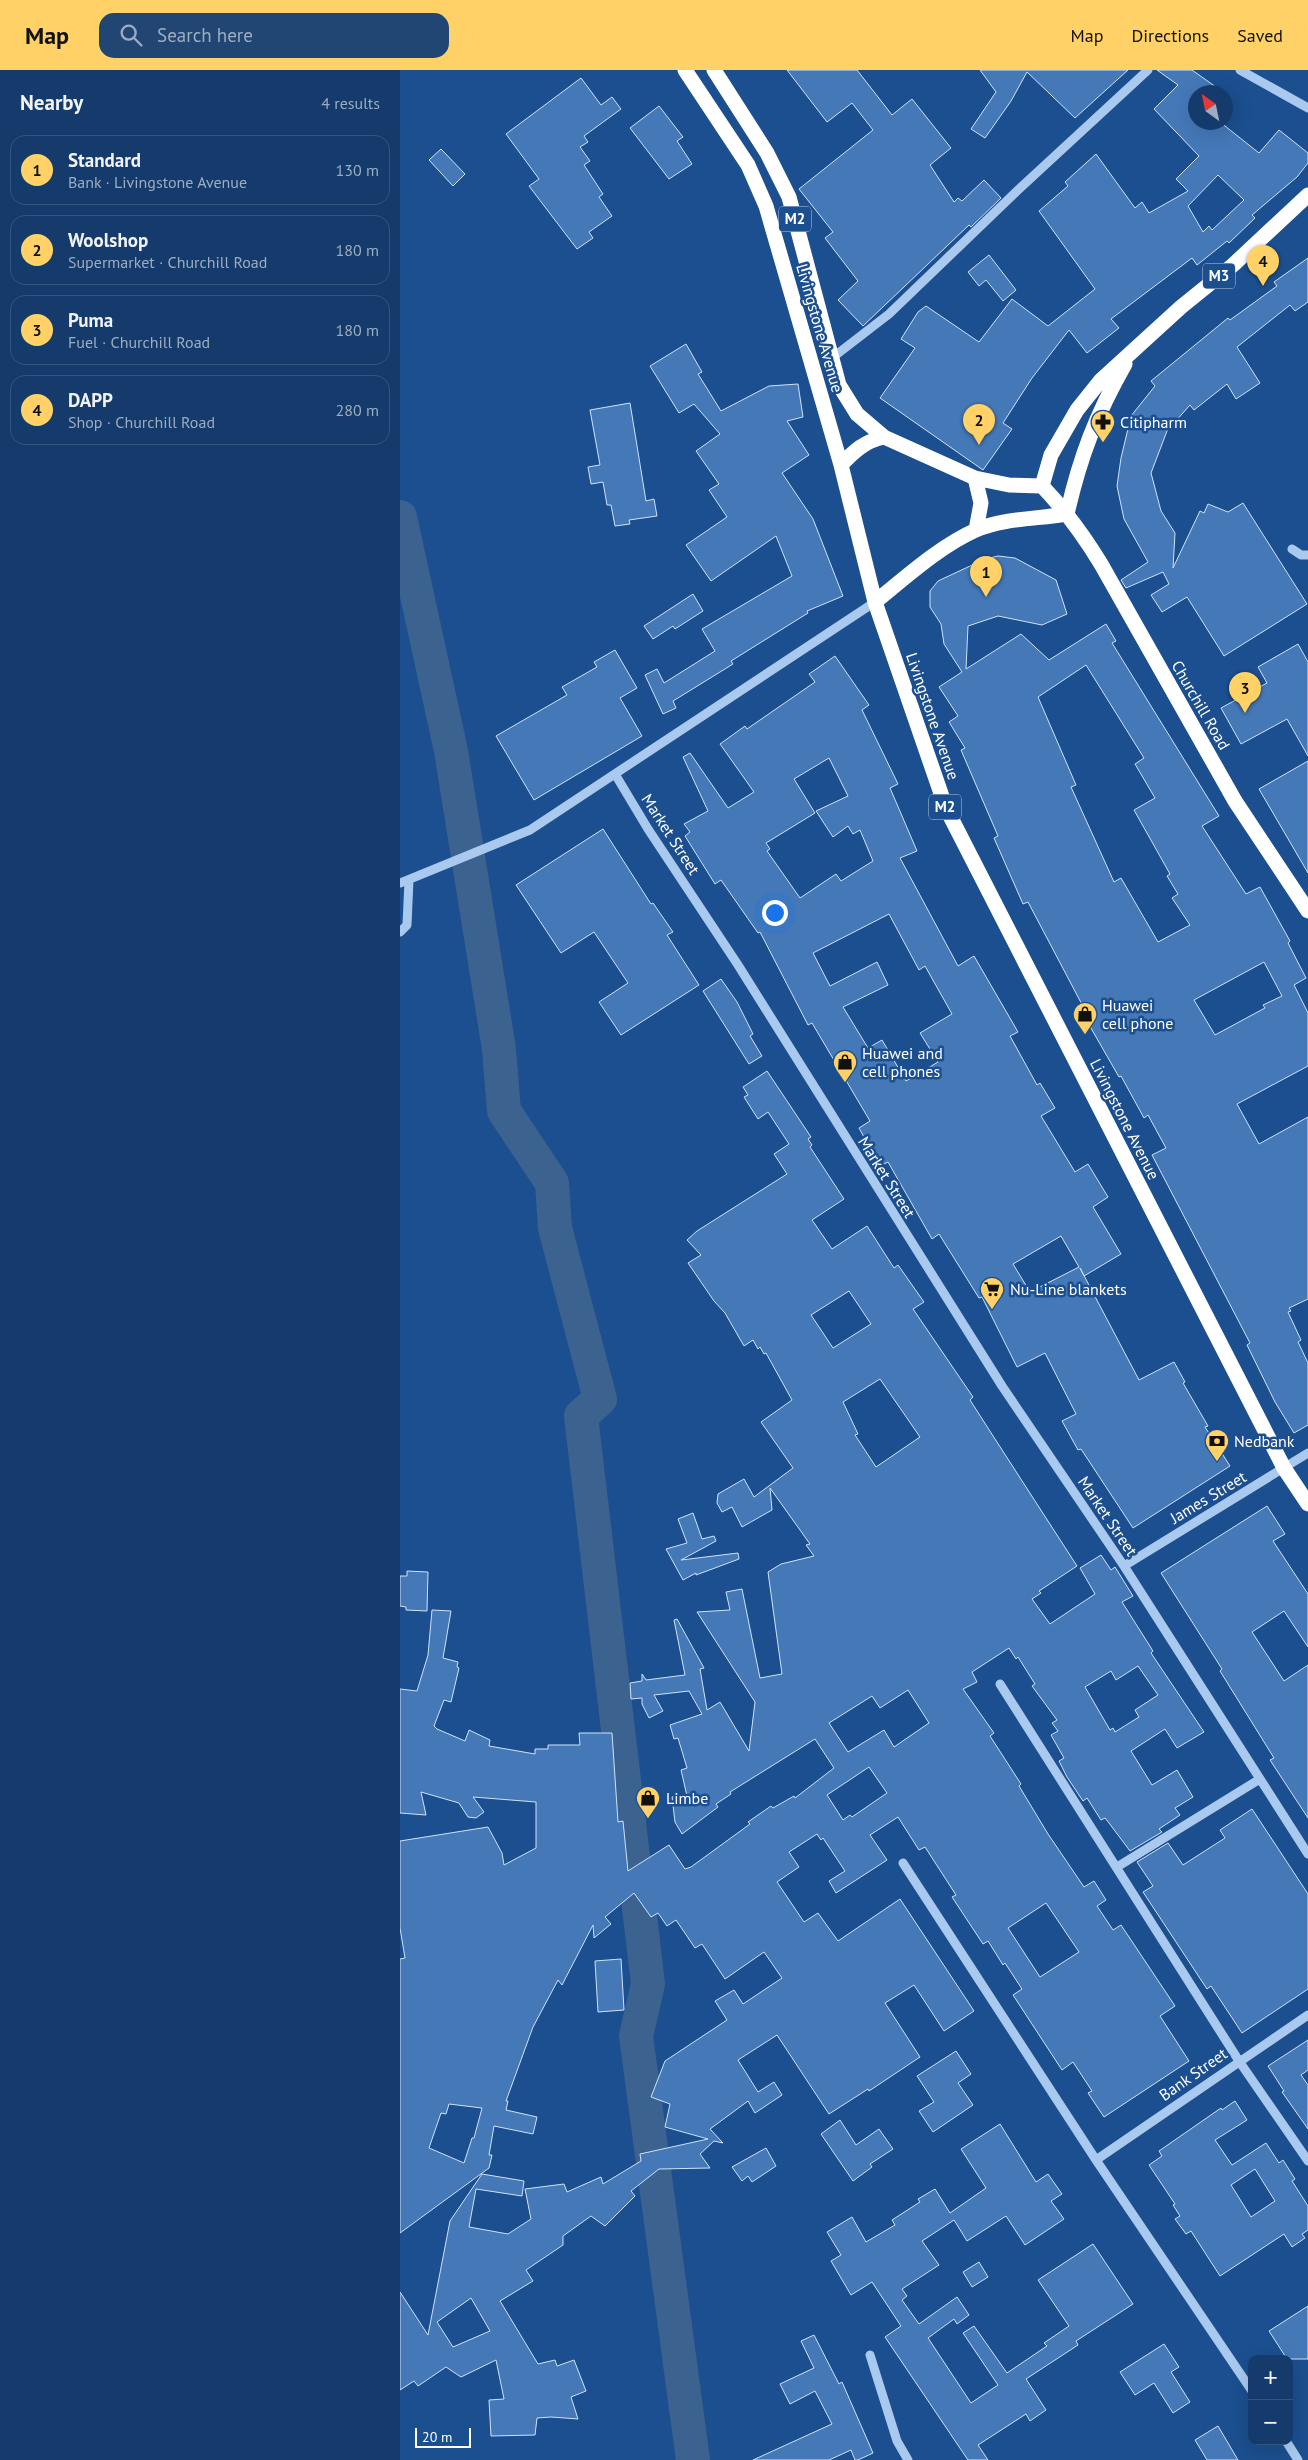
<!DOCTYPE html>
<html lang="en">
<head>
<meta charset="utf-8">
<style>
  :root { --surface:#143b6b; --page:#214673; --text:#f1f3f6; --muted:#9dadc1; --line:#33557e; --accent:#ffd166 }
  body { margin:0; font-family:"PT Sans",sans-serif; background:var(--page); color:var(--text) }
  .controls { position:absolute; right:15px; bottom:15px; display:grid; overflow:hidden; border-radius:10px; box-shadow:0 5px 20px #0002 }
  .controls button { width:45px; height:45px; display:grid; place-items:center; padding:0; border:0; border-bottom:1px solid var(--line); background:var(--surface); color:var(--text); font:25px sans-serif }
  .compass { position:absolute; left:788px; top:15px; width:45px; height:45px; border-radius:50%; background:var(--surface); box-shadow:0 5px 20px #0002; rotate:327deg }
  .scale { position:absolute; left:15px; bottom:12px; width:56px; box-sizing:border-box; padding-left:5px; border:2px solid #fff; border-top:0; font-size:14px; line-height:18px; white-space:nowrap; color:#fff; -webkit-text-stroke:4px #1b4f8f; paint-order:stroke }
  .you { position:absolute; left:374px; top:842px; width:18px; height:18px; margin:-12px; border:4px solid #fff; border-radius:50%; background:#1a73e8; box-shadow:0 0 0 8px #1a73e833 }
  .badge { display:grid; place-items:center; width:32px; height:32px; border-radius:50%; background:var(--accent); color:#111; font-size:16px; font-weight:700 }
  .pin { position:absolute; translate:-50% -41px; filter:drop-shadow(0 1px 2px #0008) }
  .pin::after { content:''; position:absolute; top:26px; width:18px; height:15px; background:inherit; clip-path:polygon(0 0,100% 0,50% 100%) }
  .list { margin:0; padding:0; list-style:none }
  h2 { display:flex; justify-content:space-between; align-items:center; height:65px; margin:0; padding:0 20px; font-size:21px }
  h2 small { font-size:16px; font-weight:400; color:var(--muted) }
  .list li { display:grid; grid-template-columns:32px 1fr auto; gap:15px; align-items:center; box-sizing:border-box; height:70px; margin:0 10px 10px; padding:0 10px; border:1px solid var(--line); border-radius:15px }
  .list b { display:block; font-size:19px; white-space:nowrap }
  .list p { margin:0; font-size:16px; white-space:nowrap; color:var(--muted) }
  .list em { font-size:16px; font-style:normal; color:var(--muted) }
  .icon { flex:none; width:28px; height:28px; fill:none; stroke:currentColor; stroke-width:2; stroke-linecap:round; stroke-linejoin:round }
  .map { position:relative; flex:none; width:908px; height:2390px; overflow:hidden }
  header { display:flex; align-items:center; gap:30px; box-sizing:border-box; height:70px; padding:0 25px; background:var(--accent); color:#111 }
  header strong { font-size:24px }
  nav { display:flex; gap:28px; margin-inline-start:auto; font-size:18px }
  .search { width:350px; height:45px; background:var(--page); display:flex; align-items:center; gap:12px; box-sizing:border-box; padding:0 18px; border-radius:15px; color:var(--muted); font-size:19px }
  main { display:flex }
  aside { flex:1; background:var(--surface) }
  .map>svg:first-child { display:block }
  .lines { fill:none; stroke-linecap:round; stroke-linejoin:round }
  .river { stroke:#3c6290; stroke-width:34 }
  .building { fill:#4478b7; stroke:#cfe3fa; fill-rule:evenodd }
  .minor { stroke:#a9c9ee; stroke-width:9 }
  .highway { stroke:#fff; stroke-width:15 }
  .labels { text-anchor:middle; stroke-width:5; stroke-linejoin:round; paint-order:stroke }
  .shield { fill:#1b4f8f; stroke:#bbcadd; stroke-width:1 }
  .shield-label { font-size:15px; font-weight:bold; fill:#fff }
  .street-label { font-size:16px; fill:#fff; stroke:#1b4f8f }
  .poi-label { font-size:16px; fill:#fff; stroke:#1b4f8f; text-anchor:start }
</style>
</head>
<body>
<header>
<strong>Map</strong>
<div class="search"><svg class="icon" aria-label="search" viewBox="0 0 24 24"><circle cx="10" cy="10" r="6"/><path d="M15 15l6 6"/></svg>Search here</div>
<nav><a>Map</a><a>Directions</a><a>Saved</a></nav>
</header>
<main>
<aside>
<h2>Nearby<small>4 results</small></h2>
<ul class="list">
<li><span class="badge">1</span><div><b>Standard</b><p>Bank · Livingstone Avenue</p></div><em>130 m</em></li>
<li><span class="badge">2</span><div><b>Woolshop</b><p>Supermarket · Churchill Road</p></div><em>180 m</em></li>
<li><span class="badge">3</span><div><b>Puma</b><p>Fuel · Churchill Road</p></div><em>180 m</em></li>
<li><span class="badge">4</span><div><b>DAPP</b><p>Shop · Churchill Road</p></div><em>280 m</em></li>
</ul>
</aside>
<div class="map">
<svg width="908" height="2390" viewBox="0 0 908 2390">
  <rect width="100%" height="100%" fill="#1b4f8f"/>
  <g class="lines">
    <!-- river -->
    <path class="river" d="M0 447 51 681 99 979 104 1041 152 1113 155 1158 200 1329 181 1346 248 1914 236 1966 293 2390"/>
  </g>
  <!-- building -->
  <path class="building" d="M387 0H457L492 45 512 29 551 78 530 95 554 132 558 128 562 131 584 110 601 128 571 157 569 155 463 256 438 230 458 211 425 168 433 162 399 119 473 60 452 33 427 52Z
    M580 0H728L675 48 627 2 611 31 585 68 571 59 596 22Z
    M757 0H792L823 22H796V52H820L859 83 879 60 908 83V93L897 107 852 145 855 148 829 173 827 171 797 195 792 188 711 249 719 258 687 283 669 260 632 308 603 353 612 359 583 400 480 328 515 278 501 269 518 242 526 236 579 272 612 229 648 256 695 219 639 141 668 116 665 112 696 84 735 138 742 132 749 143 788 121 776 109 799 86 754 39 778 15ZM818 105 844 130 812 160 809 156 803 162 788 136Z
    M181 8 201 35 212 27 221 39 184 66 188 72 180 77 190 91 184 95 203 124 199 127 212 146 189 162 193 168 177 179 129 116 139 109 106 64Z
    M259 36 283 67 277 71 292 94 269 109 230 58Z
    M41 79 65 104 53 116 29 90Z
    M589 185 616 220 603 231 586 210 579 216 568 202Z
    M908 188V232L895 241 890 235 837 277 860 313 836 329 827 314 794 340 790 335 767 361 751 403 761 441 775 463 773 498 800 441 804 443 808 434 828 442 843 433 907 534 824 586 787 527 762 542 751 525 769 514 763 502 726 518 721 510 748 492 724 449 717 416 721 388 731 346 755 316 751 311 828 248 830 250 877 216 874 212Z
    M286 274 302 302 298 304 321 341 369 316 398 314 403 347 387 351 409 385 382 403 413 449 443 526 407 541 408 543 331 591 333 594 273 631 276 638 263 644 245 605 257 599 264 613 315 581 302 559 392 506 376 466 311 511 286 475 327 447 309 420 319 414 296 381 320 364 294 334 279 343 250 296Z
    M230 333 246 431 254 429 257 446 229 450 230 454 215 456 211 435H207L203 412 191 414 188 397 200 395 190 340Z
    M598 486 615 488 656 510 667 544 642 555 598 546 568 556 566 599 621 564 649 590 706 554 716 571 712 573 819 746 802 756 846 824 860 817 890 871 888 873 906 908 894 915 908 943V996L837 1034 859 1074 908 1047V1229L889 1238 891 1241 888 1242 901 1270 898 1272 908 1293V1355L894 1363 875 1332 847 1275 850 1273 752 1085 766 1078 748 1045 744 1048 721 1006 719 1007 684 946 687 944 628 832 623 834 594 768 598 766 561 680 565 678 549 652 558 646 539 617 562 602 544 574 541 554 530 537V521L538 511 585 489ZM686 595 744 688 735 694 755 728 734 740 770 804 767 806 778 824 772 828 790 855 758 872 721 808 714 812 671 717 676 715 638 627ZM864 892 882 926 863 935 865 938 815 965 794 930Z
    M293 524 303 541 275 559 273 556 253 569 244 556Z
    M898 574 908 592V686L887 649 841 674 821 638 867 613 858 597Z
    M215 580 237 618 220 628 242 666 134 730 96 666 167 625 162 617 197 597 194 592Z
    M435 586 469 635 462 640 498 714 490 718 517 781 500 788 558 896 574 886 618 962 610 966 637 1015 640 1013 655 1038 641 1046 675 1102 688 1094 708 1127 693 1137 721 1184 684 1206 680 1198 739 1310 774 1292 785 1312 783 1313 808 1356 805 1357 830 1396 733 1458 681 1379 678 1380 662 1351 676 1344 645 1283 617 1297 582 1227 579 1228 539 1164 532 1169 488 1092 480 1096 459 1058 470 1051 412 953 408 955 360 862 358 863 321 810 315 814 285 766 290 762 284 754 308 741 283 687 290 683 328 738 354 722 320 674 345 656 347 659 415 612 409 604ZM429 688 448 726 416 741 433 767 448 756 453 764 460 760 473 791 441 811 436 804 400 828 367 781 370 779 366 773 415 743 394 709ZM489 844 519 900 525 896 552 944 520 963 538 992 506 1011 482 970 468 978 443 937 488 915 477 892 430 916 413 883ZM661 1166 679 1197 630 1222 613 1194Z
    M908 691V803L859 719Z
    M203 759 251 834 253 833 273 862 267 865 299 915 221 965 199 932 228 913 194 862 161 883 116 815Z
    M321 909 337 932 353 964 350 966 362 986 349 994 303 921Z
    M367 1001 411 1067 408 1069 412 1075 410 1077 444 1129 412 1150 432 1179 467 1156 494 1198 498 1195 524 1232 513 1239 573 1327 570 1330 595 1369 677 1496 639 1521 641 1523 632 1529 650 1554 695 1524 680 1498 701 1485 711 1500 715 1497 733 1526 722 1532 753 1581 751 1583 804 1662 777 1678 765 1659 731 1681 752 1715 777 1700 793 1727 775 1738 780 1745 759 1759 762 1762 730 1781 709 1753 705 1748 701 1750 687 1728 683 1731 667 1707 659 1691 664 1688 651 1665 658 1661 652 1653 657 1650 632 1616 635 1614 618 1587 616 1589 609 1578 572 1602 577 1612 563 1619 594 1663 590 1666 621 1714 619 1716 648 1764 684 1817 694 1811 706 1830 697 1836 713 1860 721 1855 775 1936 760 1946 789 1991 704 2047 688 2023 692 2021 673 1992 662 2000 613 1925 622 1919 605 1893 603 1895 588 1871 583 1874 552 1827 556 1825 525 1777 519 1780 498 1747 470 1765 487 1790 436 1823 429 1811 445 1801 423 1768 421 1770 417 1764 389 1782 399 1797 377 1812 404 1852 418 1843 438 1871 500 1829 574 1941 544 1961 514 1915 485 1933 520 1987 469 2021 468 2019 429 2044 377 1965 338 1990 358 2022 374 2012 382 2025 355 2043 348 2031 310 2059 323 2073 314 2071 300 2084 310 2098 259 2099 231 2121 235 2126 205 2156 191 2146 163 2166V2175L126 2200 133 2211 100 2231 138 2294 155 2290 157 2296 174 2290 186 2321 171 2327 178 2349 151 2347 137 2348 135 2365 91 2366 89 2330 104 2329 96 2290 61 2307 46 2297 18 2316 14 2311 0 2320V2222L28 2265 50 2151 82 2104 124 2111 122 2126 76 2119 69 2157 108 2164 131 2149 125 2119 164 2114 167 2122 201 2107 203 2114 241 2091 240 2084 308 2069 265 2057 270 2034 251 2027 265 1991 327 1950 315 1931 334 1920 343 1934 382 1908 364 1882 325 1909 302 1874 295 1878 276 1850 267 1856 258 1843 251 1847 234 1823 205 1847 211 1854 194 1868 193 1855 162 1915 158 1910 133 1957 106 2031H108L106 2040 137 2047 133 2064 94 2056 89 2085H92L89 2098 0 2163V1889L5 1888 0 1858V1771L88 1757 102 1783 104 1795 136 1778V1732L73 1727 84 1742 76 1748 68 1747 59 1733 21 1722 26 1745 0 1743V1619L17 1621 28 1585 32 1540 51 1541 43 1588 58 1592 57 1597 59 1598 51 1632 44 1630 34 1656 37 1659 65 1671 69 1660 90 1670 89 1676 135 1684V1679H148V1675H180L179 1663H212L218 1752 223 1751 228 1801 269 1775 285 1799 291 1797 350 1754 348 1752 371 1736 373 1738 394 1726 395 1728 434 1698 415 1669 330 1722 331 1724 316 1734 318 1737 282 1764 275 1752 272 1727 287 1726 281 1700 287 1698 278 1668 274 1669 270 1655 302 1644 289 1621 254 1625 263 1641 249 1648 242 1634V1628L231 1629 230 1613 242 1611V1604L246 1610 285 1605 274 1550 277 1549 304 1598 300 1599 307 1640 320 1632 349 1681 355 1632 297 1542 330 1540 326 1522 342 1519 360 1608 382 1604 368 1502 381 1494 414 1486 406 1475 410 1474 370 1418 372 1440 342 1457 332 1437 322 1442 317 1433 318 1424 344 1409 354 1427 393 1398 361 1352 392 1330 366 1283 364 1284 360 1277 358 1279 353 1270 344 1276 325 1243 314 1231 288 1193 301 1185 287 1170 297 1161 387 1104 374 1084 389 1074 368 1042 358 1049 344 1027 348 1025 343 1017ZM449 1221 471 1254 433 1278 411 1245ZM480 1309 520 1367 476 1397 455 1365 458 1364 443 1332ZM738 1596 758 1625 735 1640 739 1647 715 1662 713 1658 710 1660 685 1617 711 1601 716 1610ZM508 1620 529 1653 494 1677 484 1660 448 1682 429 1653 472 1626 480 1638ZM469 1697 487 1723 452 1747 450 1745 443 1750 427 1725ZM646 1833 679 1882 640 1907 608 1858ZM49 2034 82 2038 74 2068H72L64 2093 29 2078 41 2043 46 2044ZM71 2228 90 2261 53 2277 37 2252Z
    M867 1436 885 1464 873 1471 908 1524V1577L884 1541 852 1562 884 1611 908 1595V1748L870 1690 874 1688 820 1601 822 1599 761 1503Z
    M293 1443 302 1469 314 1466 316 1471 281 1490 338 1483 339 1489 296 1505V1503L283 1510 266 1479 287 1473 278 1449Z
    M7 1501 28 1502 27 1541 6 1540V1537L0 1536V1506H7Z
    M852 1739 908 1824V1919L842 1963 811 1916 807 1919 743 1822 753 1816 737 1792 768 1773 783 1795 825 1768 820 1760Z
    M221 1889 224 1940 198 1942 195 1891Z
    M908 1970V2000L901 2005 908 2015V2059L882 2022 884 2021 868 1996Z
    M556 1981 571 2004 558 2013 573 2035 533 2062 519 2041 534 2032 517 2006Z
    M835 2031 847 2050 815 2070 832 2095 866 2073 879 2093 883 2090 895 2109 892 2111 908 2136V2160L902 2164 905 2168 892 2177 884 2164 820 2206 791 2161 786 2164 775 2149 780 2146 773 2135 775 2134 749 2095 762 2086 759 2081 821 2038 822 2040ZM855 2099 875 2131 851 2147 831 2115Z
    M440 2050 456 2075 479 2059 493 2079 470 2094 472 2097 453 2111 421 2064Z
    M600 2054 636 2112 648 2104 662 2124 651 2131 664 2149 625 2175 606 2146 567 2171 554 2150 522 2171 539 2195 502 2219 507 2226 502 2230 519 2254 557 2227 569 2245 557 2254 554 2249 528 2268 571 2333 598 2315 563 2263 574 2256 607 2303 647 2276 644 2273 669 2256 638 2210 693 2174 733 2234 676 2271 678 2275 626 2309 646 2340 630 2351 626 2344 578 2375 588 2390H568L485 2267 501 2256 472 2212 451 2225 431 2191 441 2185 427 2162 452 2147 466 2172 495 2155 492 2150 520 2132 518 2129 535 2119 550 2143 586 2118 561 2079Z
    M366 2078 376 2096 352 2112 348 2106 342 2111 332 2097Z
    M579 2192 588 2207 572 2217 563 2202Z
    M908 2236V2289H887L869 2261Z
    M414 2265 439 2314 442 2312 473 2383 458 2390H455L451 2380 429 2390H353L432 2354 415 2321 390 2334 380 2314 414 2298 401 2271Z
    M764 2274 779 2297 771 2302 790 2332 773 2343 754 2313 735 2325 720 2302Z
    M818 2356 838 2390H807L795 2370Z"/>
  <g class="lines">
    <!-- minor -->
    <path class="minor" d="M840 0 908 38
      M432 288 489 244 618 120 748 0
      M892 479 901 485H908
      M215 704 248 759 338 895 602 1316 724 1496 908 1784
      M0 813 130 760 475 532
      M0 862 7 855 9 810
      M724 1496 908 1383
      M600 1614 839 1991 908 2091
      M503 1793 696 2090 852 2321
      M717 1797 860 1709
      M696 2090 908 1945
      M470 2285 497 2371 508 2390
      M886 2371 898 2390"/>
    <!-- highway -->
    <path class="highway" d="M285 0 348 95 366 136 441 395 475 532 546 738 884 1398 908 1434
      M314 0 367 83 389 127 439 315 457 344 484 367 575 408 609 415 642 416C665 440 684 466 701 494L835 731 908 841
      M441 395C454 381 465 371 484 367
      M575 408 581 433 576 460
      M642 416 651 385 677 340 701 310 781 237 833 195 908 125
      M667 444C680 387 696 345 725 294
      M475 532C506 507 540 476 576 460 603 448 638 449 667 444"/>
  </g>
  <!-- icons -->
  <defs>
    <g id="pharmacy-pin" transform="scale(1.25)"><path d="M0 17L-7.5 6A9.5 9.5 0 1 1 7.5 6Z" fill="#ffd166" stroke="#1b4f8f"/><path d="M-2-6h4v4h4v4h-4v4h-4v-4h-4v-4h4Z" fill="#111"/></g>
    <g id="shop-pin" transform="scale(1.25)"><path d="M0 17L-7.5 6A9.5 9.5 0 1 1 7.5 6Z" fill="#ffd166" stroke="#1b4f8f"/><path d="M-5-2.5h2.3a2.7 3.5 0 0 1 5.4 0H5L5.5 6h-11ZM-1.5-2.5h3a1.5 2.3 0 0 0-3 0Z" fill="#111"/></g>
    <g id="supermarket-pin" transform="scale(1.25)"><path d="M0 17L-7.5 6A9.5 9.5 0 1 1 7.5 6Z" fill="#ffd166" stroke="#1b4f8f"/><path d="M-6-5.5h2.5l.6 2H6L4.5 2H-2.5L-4.4-4H-6ZM-1.5 3.2a1.3 1.3 0 1 0 .1 0ZM3 3.2a1.3 1.3 0 1 0 .1 0Z" fill="#111"/></g>
    <g id="bank-pin" transform="scale(1.25)"><path d="M0 17L-7.5 6A9.5 9.5 0 1 1 7.5 6Z" fill="#ffd166" stroke="#1b4f8f"/><path d="M-6-4H6V4H-6ZM0-2.3a2.3 2.3 0 1 0 0 4.6a2.3 2.3 0 1 0 0-4.6Z" fill="#111"/></g>
  </defs>
  <g fill-rule="evenodd">
    <use href="#pharmacy-pin" x="703" y="352"/>
    <use href="#shop-pin" x="685" y="944"/>
    <use href="#shop-pin" x="445" y="992"/>
    <use href="#supermarket-pin" x="592" y="1219"/>
    <use href="#bank-pin" x="817" y="1371"/>
    <use href="#shop-pin" x="248" y="1728"/>
  </g>
  <g class="labels">
    <!-- shield labels -->
    <g class="shield">
      <rect x="379" y="136.5" width="32" height="25" rx="4"/>
      <rect x="803" y="193.5" width="32" height="25" rx="4"/>
      <rect x="529" y="724.5" width="32" height="25" rx="4"/>
    </g>
    <g class="shield-label">
      <text x="395" y="154">M2</text>
      <text x="819" y="211">M3</text>
      <text x="545" y="742">M2</text>
    </g>
    <!-- street labels -->
    <g class="street-label">
      <text transform="translate(420 258) rotate(74)" y="6">Livingstone Avenue</text>
      <text transform="translate(801 635) rotate(60)" y="6">Churchill Road</text>
      <text transform="translate(533 646) rotate(71)" y="6">Livingstone Avenue</text>
      <text transform="translate(271 764) rotate(57)" y="6">Market Street</text>
      <text transform="translate(725 1049) rotate(63)" y="6">Livingstone Avenue</text>
      <text transform="translate(487 1107) rotate(58)" y="6">Market Street</text>
      <text transform="translate(808 1427) rotate(-31)" y="6">James Street</text>
      <text transform="translate(708 1446) rotate(56)" y="6">Market Street</text>
      <text transform="translate(793 2004) rotate(-35)" y="6">Bank Street</text>
    </g>
    <!-- poi labels -->
    <g class="poi-label">
      <text x="720" y="358">Citipharm</text>
      <text x="702" y="941">Huawei<tspan x="702" dy="18">cell phone</tspan></text>
      <text x="462" y="989">Huawei and<tspan x="462" dy="18">cell phones</tspan></text>
      <text x="610" y="1225">Nu-Line blankets</text>
      <text x="834" y="1377">Nedbank</text>
      <text x="266" y="1734">Limbe</text>
    </g>
  </g>
</svg>
<div class="controls">
<button>+</button>
<button>−</button>
</div>
<svg class="compass" viewBox="-18 -18 36 36"><path d="M0-13l5 13h-10z" fill="#e53935"/><path d="M0 13l5-13h-10z" fill="#9dadc1"/></svg>
<div class="scale">20 m</div>
<div class="you"></div>
<div class="pin badge" style="left:586px;top:527px">1</div>
<div class="pin badge" style="left:579px;top:375px">2</div>
<div class="pin badge" style="left:845px;top:643px">3</div>
<div class="pin badge" style="left:863px;top:216px">4</div>
</div>
</main>
</body>
</html>
